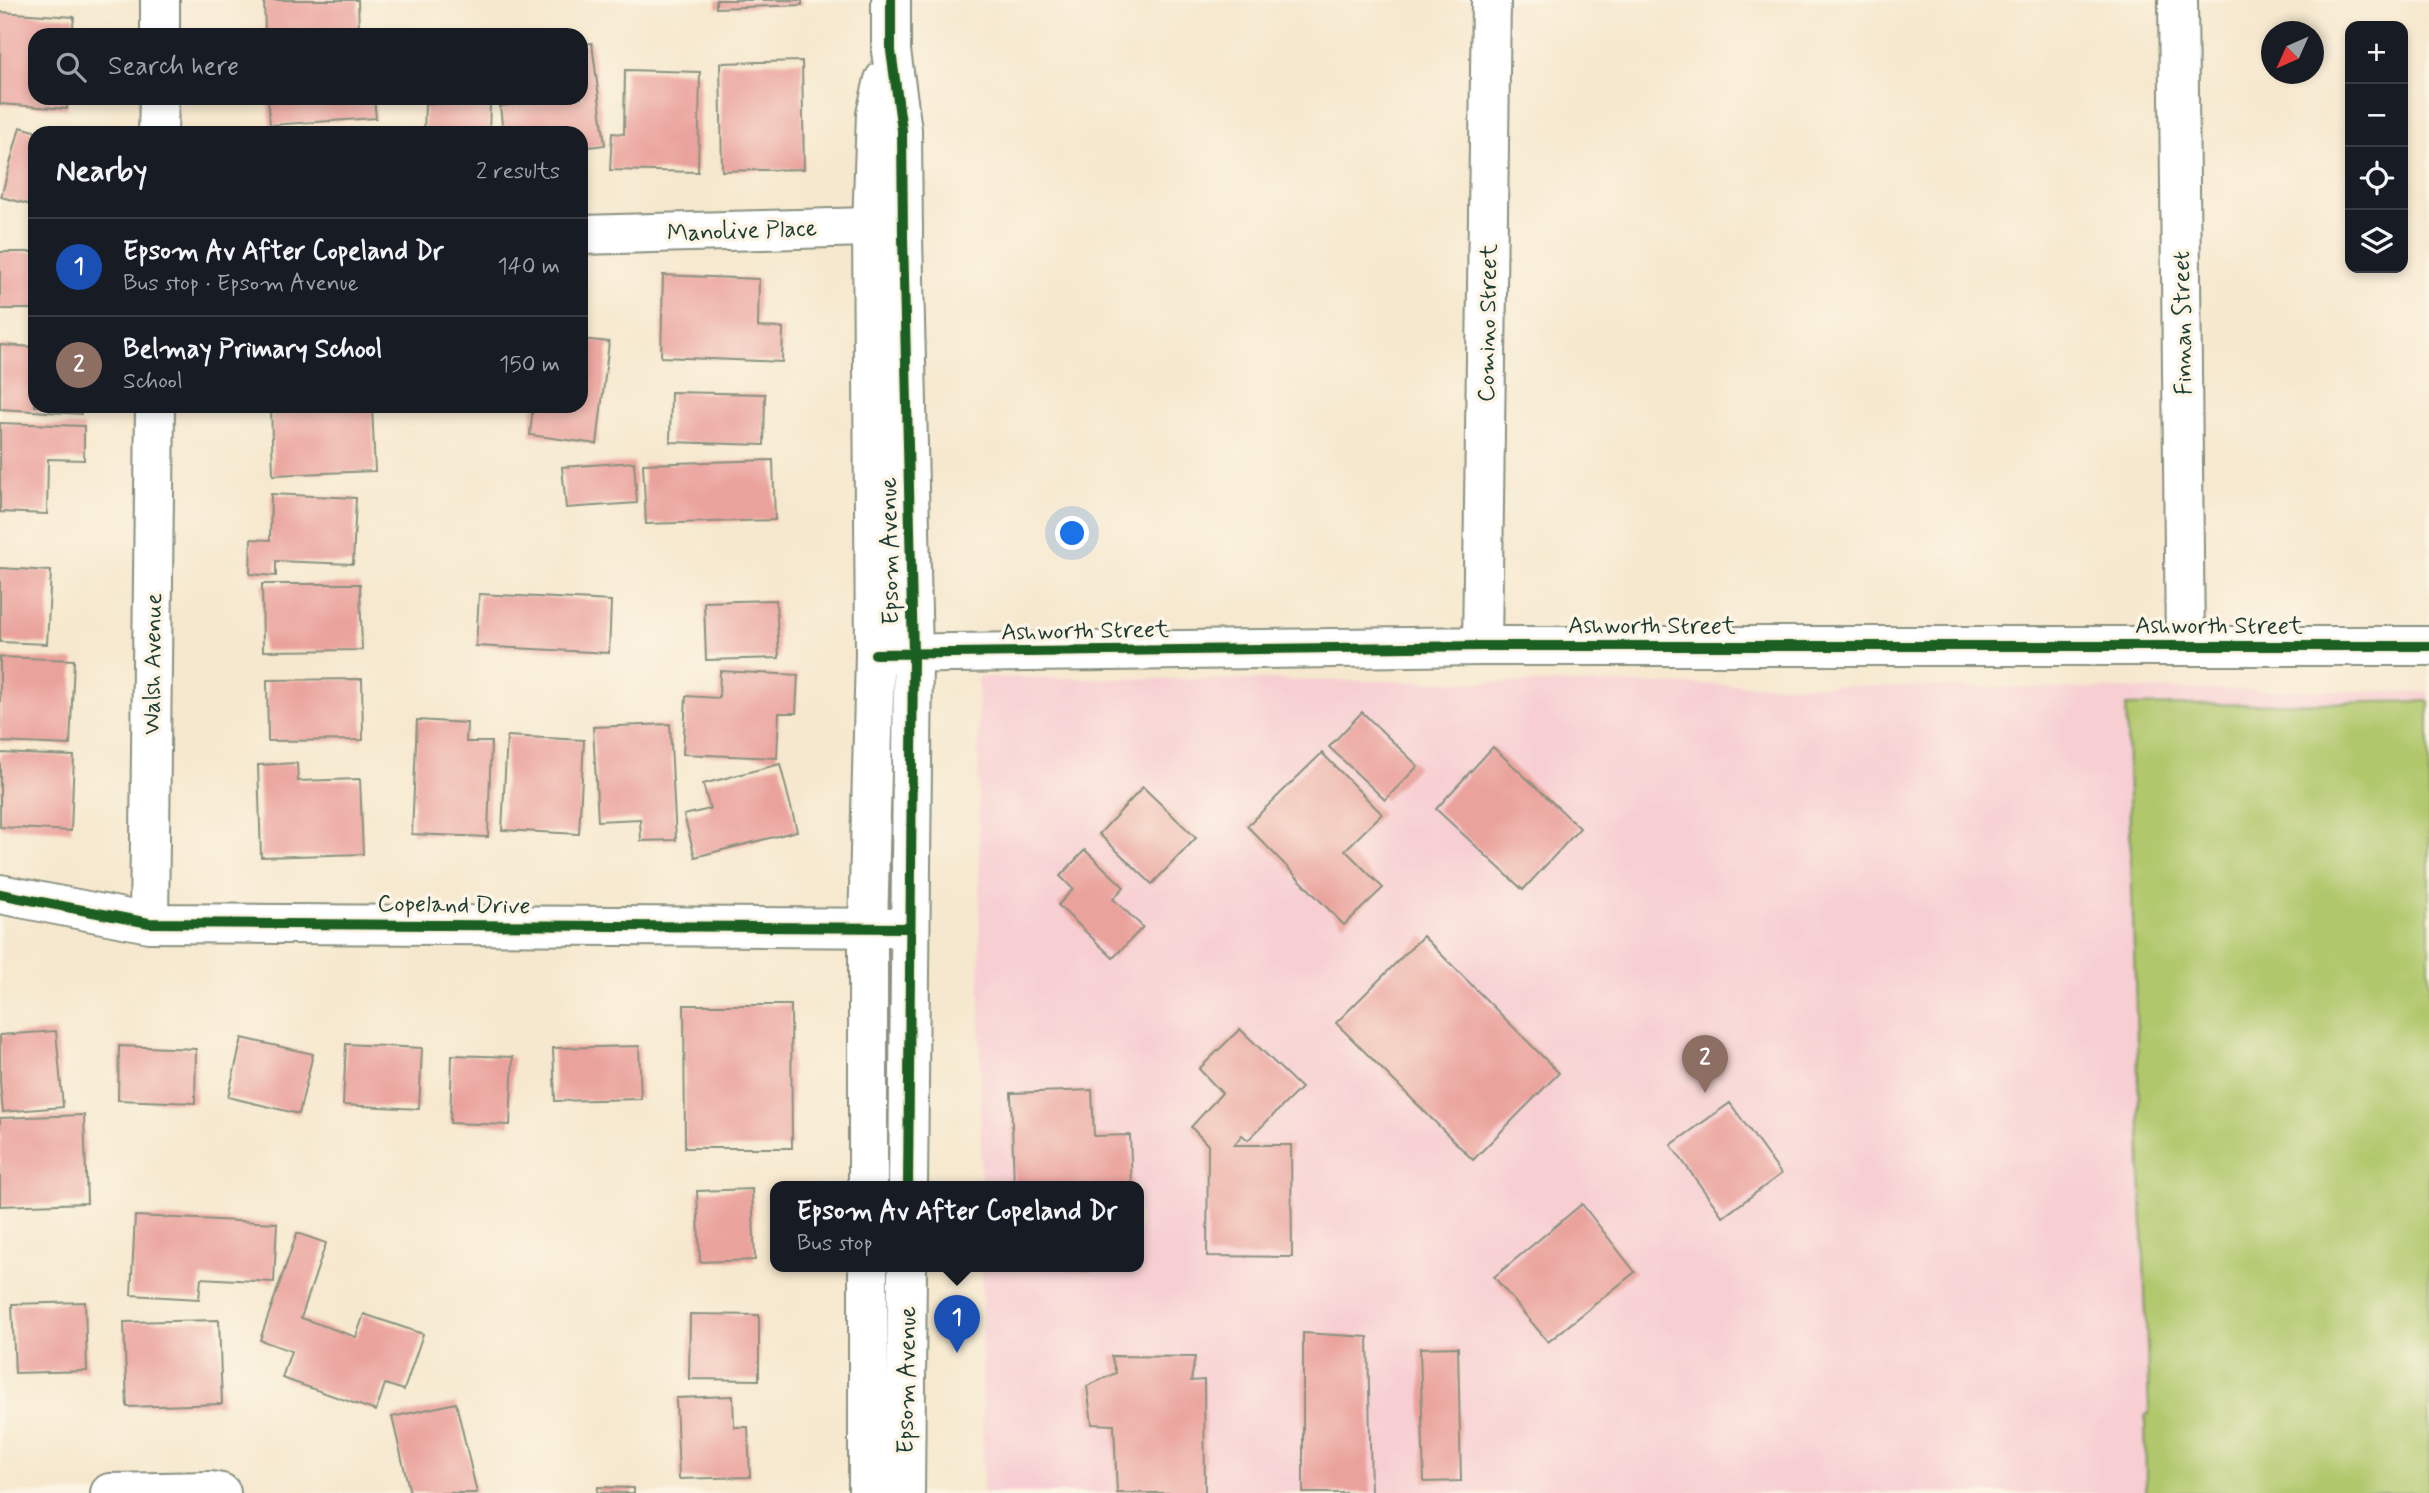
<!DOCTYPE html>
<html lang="en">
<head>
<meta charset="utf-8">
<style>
  :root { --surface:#171b24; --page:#242831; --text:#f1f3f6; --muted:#9ea1a6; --line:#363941; --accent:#d690ce }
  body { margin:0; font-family:Mynerve,sans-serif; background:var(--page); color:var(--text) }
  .controls { position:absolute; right:21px; top:21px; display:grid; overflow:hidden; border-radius:14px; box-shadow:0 4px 10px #0003 }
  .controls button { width:63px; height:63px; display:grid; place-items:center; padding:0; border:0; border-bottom:2px solid var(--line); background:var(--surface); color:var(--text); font:35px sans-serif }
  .compass { position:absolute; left:2261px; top:21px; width:63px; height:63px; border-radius:50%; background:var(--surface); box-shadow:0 4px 10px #0003; rotate:225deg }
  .you { position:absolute; left:1073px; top:534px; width:24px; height:24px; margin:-18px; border:5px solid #fff; border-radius:50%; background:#1a73e8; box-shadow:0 0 0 10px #1a73e833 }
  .badge { display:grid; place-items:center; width:46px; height:46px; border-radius:50%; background:var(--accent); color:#fff; font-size:23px; font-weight:700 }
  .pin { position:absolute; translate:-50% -58px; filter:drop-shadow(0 2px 4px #0008) }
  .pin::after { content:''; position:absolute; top:37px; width:24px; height:21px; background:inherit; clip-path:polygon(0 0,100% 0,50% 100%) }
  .popup { position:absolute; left:770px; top:1181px; width:374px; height:91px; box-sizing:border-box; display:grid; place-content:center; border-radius:14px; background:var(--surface); filter:drop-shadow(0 2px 5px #0005); font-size:23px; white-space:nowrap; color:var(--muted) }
  .popup b { font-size:26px; color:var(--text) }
  .popup::after { content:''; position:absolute; left:50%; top:100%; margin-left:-14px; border:14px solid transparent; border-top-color:var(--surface) }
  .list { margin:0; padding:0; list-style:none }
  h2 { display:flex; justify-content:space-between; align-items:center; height:91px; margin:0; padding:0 28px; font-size:30px }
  h2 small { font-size:23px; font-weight:400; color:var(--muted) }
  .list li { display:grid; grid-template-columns:46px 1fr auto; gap:21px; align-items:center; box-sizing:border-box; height:98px; padding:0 28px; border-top:2px solid var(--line) }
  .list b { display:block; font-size:26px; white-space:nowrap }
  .list p { margin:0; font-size:23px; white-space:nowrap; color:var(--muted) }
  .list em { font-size:23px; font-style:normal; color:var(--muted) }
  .icon { flex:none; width:38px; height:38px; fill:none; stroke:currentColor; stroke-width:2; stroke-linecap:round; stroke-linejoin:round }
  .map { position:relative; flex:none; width:2429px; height:1493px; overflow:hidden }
  .search { position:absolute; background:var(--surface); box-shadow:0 4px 10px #0003; left:28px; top:28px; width:560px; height:77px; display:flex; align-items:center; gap:18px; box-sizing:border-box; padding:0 24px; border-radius:21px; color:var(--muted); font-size:26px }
  .panel { position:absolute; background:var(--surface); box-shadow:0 4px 10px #0003; left:28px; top:126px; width:560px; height:287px; border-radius:21px }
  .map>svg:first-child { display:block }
  .built { fill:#f7cfd3 }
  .green { fill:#b0c76c; stroke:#688250; stroke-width:2 }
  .building { fill:#eaa29c }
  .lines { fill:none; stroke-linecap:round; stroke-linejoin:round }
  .minor-casing { stroke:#8a9281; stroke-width:42 }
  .tertiary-casing { stroke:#8a9281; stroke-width:42 }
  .minor { stroke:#fff; stroke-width:38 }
  .tertiary { stroke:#fff; stroke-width:38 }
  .cycleway-casing { stroke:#fcf5e5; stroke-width:15 }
  .cycleway { stroke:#1b5e20; stroke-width:10 }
  .labels { text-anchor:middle; stroke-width:7; stroke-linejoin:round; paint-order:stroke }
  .street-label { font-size:24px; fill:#1f3d34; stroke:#fcf5e5 }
</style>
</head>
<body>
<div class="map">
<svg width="2429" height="1493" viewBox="0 0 2429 1493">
  <rect width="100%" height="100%" fill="#fcf5e5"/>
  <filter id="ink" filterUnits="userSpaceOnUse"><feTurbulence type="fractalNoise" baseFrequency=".0143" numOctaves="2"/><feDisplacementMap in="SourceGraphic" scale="14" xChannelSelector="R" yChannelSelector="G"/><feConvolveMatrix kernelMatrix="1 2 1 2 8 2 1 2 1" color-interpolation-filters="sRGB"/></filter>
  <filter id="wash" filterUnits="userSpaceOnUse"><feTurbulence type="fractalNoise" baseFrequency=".00686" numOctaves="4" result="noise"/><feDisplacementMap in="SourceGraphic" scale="28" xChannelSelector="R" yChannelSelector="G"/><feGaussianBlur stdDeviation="1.57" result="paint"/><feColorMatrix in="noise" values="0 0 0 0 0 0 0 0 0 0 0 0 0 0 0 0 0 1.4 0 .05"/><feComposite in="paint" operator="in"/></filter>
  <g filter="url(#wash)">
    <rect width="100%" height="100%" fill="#f6e8ce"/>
    <!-- built -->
    <path class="built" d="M978 677 2429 692V1493H983L982 1267H1139V1187H981Z"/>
    <!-- green -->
    <path class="green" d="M2429 701V1493H2146L2145 1415 2149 1414 2126 706Z"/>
    <g id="blocks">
      <!-- building -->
      <path class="building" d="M264 0H358L359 30 265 32Z
        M716 0H802V5L716 8Z
        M0 12 74 17 72 35H35V98H68L67 109 0 104Z
        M592 43 605 145 581 148V133H503L500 106 527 103 526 98H581V44Z
        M802 61 804 169 722 171 720 63Z
        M625 70 700 72 698 172 610 170 612 133 624 134Z
        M268 98H374L376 118 270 125Z
        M425 103 490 105 489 133H424Z
        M20 127 35 131V206L1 197Z
        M0 252H35V309H0Z
        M663 275 759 279 758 327 783 328 782 362 661 357Z
        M581 339 609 342 597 444 530 435 533 406H581Z
        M0 345 35 347V406H81V414L0 409Z
        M671 392 765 394 764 445 670 442Z
        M271 406H372L375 471 273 475Z
        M0 423 84 426V460L48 459 47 514 0 512Z
        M773 460 775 520 646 524 643 464Z
        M634 462 637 503 566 508 562 467Z
        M271 494 356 498 353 564 276 561V576L250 574 251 539 270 540Z
        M0 568 51 571 47 644 0 642Z
        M262 584H360L362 650 263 651Z
        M479 594 611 601 609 653 476 646Z
        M776 600 779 658 706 660 704 602Z
        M0 657 74 660 70 745 0 742Z
        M720 671 798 675 796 713H779L777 758 683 754 686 696 719 698Z
        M362 679 363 740 268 741 267 680Z
        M1362 712 1418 766 1385 800 1329 747Z
        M417 720 467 723 466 742H491L488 837 412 834Z
        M670 724 676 840 641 841 640 819 598 821 593 727Z
        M507 736 584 740 579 834 502 830Z
        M1493 747 1580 828 1523 890 1436 809Z
        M0 753 74 756 71 831 0 827Z
        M1322 753 1382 814 1345 850 1383 888 1344 925 1247 826Z
        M297 763 298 781 360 779 363 854 261 857 258 765Z
        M780 764 797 831 695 857 684 815 710 809 703 784Z
        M1143 787 1196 838 1152 884 1099 834Z
        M1085 850 1124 887 1113 899 1143 927 1113 958 1058 905 1073 889 1060 876Z
        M1423 936 1559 1073 1473 1160 1336 1023Z
        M684 1005H791L792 1148H685Z
        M1240 1029 1301 1088 1248 1140 1242 1135 1234 1145H1291L1292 1257 1207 1256 1208 1145 1191 1127 1222 1093 1199 1069Z
        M56 1031 63 1107 3 1112 0 1082V1035Z
        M242 1038 313 1054 299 1114 228 1097Z
        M346 1044 422 1048 419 1109 343 1105Z
        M119 1046 196 1049 195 1103 118 1100Z
        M639 1046 641 1099 555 1101 553 1048Z
        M452 1055 513 1057 510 1125 450 1123Z
        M1092 1090 1094 1136 1130 1135 1132 1187H1014L1011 1093Z
        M1730 1103 1781 1174 1723 1217 1671 1145Z
        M84 1115 87 1203 0 1206V1118Z
        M752 1189 755 1260 700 1262 697 1191Z
        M1582 1204 1635 1272 1548 1342 1494 1277Z
        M135 1216 277 1223 274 1282 201 1278 199 1299 131 1295Z
        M297 1233 326 1243 301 1318 356 1337 364 1314 423 1334 404 1390 385 1384 376 1411 282 1378 291 1351 260 1340Z
        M1066 1267H1096L1097 1270 1066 1271Z
        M85 1302 87 1371 15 1373 12 1304Z
        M690 1314 759 1315V1380L689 1379Z
        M219 1320 222 1404 127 1407 124 1322Z
        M1303 1333 1368 1337 1371 1493H1303Z
        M1458 1347 1461 1481 1424 1482 1420 1348Z
        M1111 1356 1195 1357 1191 1381 1204 1380 1205 1493H1117L1114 1425 1092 1424 1087 1386 1116 1373Z
        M733 1396 734 1427H748L750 1477 679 1479 676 1398Z
        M456 1403 477 1493H410L392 1417Z
        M598 1487 634 1488V1493H597Z"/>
    </g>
  </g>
  <g filter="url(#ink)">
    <use href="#blocks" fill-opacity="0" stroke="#8a9281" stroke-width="2"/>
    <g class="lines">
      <!-- minor casing -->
      <g class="minor-casing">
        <path id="minor" d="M2178 0 2185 646
          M160 35V0
          M158 133 159 98
          M581 235 903 226
          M1482 646 1491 0
          M881 654 1482 646H2429
          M0 894 149 923 910 928
          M149 923 155 406
          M110 1493 210 1491 221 1493"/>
      </g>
      <!-- tertiary casing -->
      <g class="tertiary-casing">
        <path id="tertiary" d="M891 0V51L902 130 903 237 913 654 908 1187
          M868 1187V929L875 654 872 227 876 114 884 80
          M868 1493V1267
          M905 1493 907 1267"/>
      </g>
      <!-- minor -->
      <use href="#minor" class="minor"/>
      <!-- tertiary -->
      <use href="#tertiary" class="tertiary"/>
      <!-- cycleway casing -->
      <g class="cycleway-casing">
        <path id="cycleway" d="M891 0V51L902 130 903 237 913 654 908 1187
          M875 654 1482 646H2429
          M0 894 149 923 910 928"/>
      </g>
      <!-- cycleway -->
      <use href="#cycleway" class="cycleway"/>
    </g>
  </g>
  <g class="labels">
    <!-- street labels -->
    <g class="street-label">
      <text transform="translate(742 230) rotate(-2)" y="8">Manolive Place</text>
      <text transform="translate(1487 323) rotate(-89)" y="8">Comino Street</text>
      <text transform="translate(2182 323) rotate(-91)" y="8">Finnan Street</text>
      <text transform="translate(889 551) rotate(-91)" y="8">Epsom Avenue</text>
      <text x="1652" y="633">Ashworth Street</text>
      <text x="2219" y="633">Ashworth Street</text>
      <text transform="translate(1085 630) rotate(-1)" y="8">Ashworth Street</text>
      <text transform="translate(152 664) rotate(-89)" y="8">Walsh Avenue</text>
      <text transform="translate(454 904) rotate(1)" y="8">Copeland Drive</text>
      <text transform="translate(906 1380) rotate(-89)" y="8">Epsom Avenue</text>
    </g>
  </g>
</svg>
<div class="controls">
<button>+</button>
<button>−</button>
<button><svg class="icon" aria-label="locate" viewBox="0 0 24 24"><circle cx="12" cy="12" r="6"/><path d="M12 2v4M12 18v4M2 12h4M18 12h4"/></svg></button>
<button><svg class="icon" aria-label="layers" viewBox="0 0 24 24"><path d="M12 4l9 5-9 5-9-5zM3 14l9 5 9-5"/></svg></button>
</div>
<svg class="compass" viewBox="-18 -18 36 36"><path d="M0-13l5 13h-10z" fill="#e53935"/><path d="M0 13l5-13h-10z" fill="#9ea1a6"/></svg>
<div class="you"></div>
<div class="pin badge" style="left:957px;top:1353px;background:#1a4fb4">1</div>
<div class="popup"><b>Epsom Av After Copeland Dr</b>Bus stop</div>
<div class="pin badge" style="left:1705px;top:1093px;background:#8d6e63">2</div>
<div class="search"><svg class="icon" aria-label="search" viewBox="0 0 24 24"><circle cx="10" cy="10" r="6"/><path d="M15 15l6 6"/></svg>Search here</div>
<section class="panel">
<h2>Nearby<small>2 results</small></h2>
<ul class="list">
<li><span class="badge" style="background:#1a4fb4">1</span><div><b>Epsom Av After Copeland Dr</b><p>Bus stop · Epsom Avenue</p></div><em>140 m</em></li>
<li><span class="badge" style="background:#8d6e63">2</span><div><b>Belmay Primary School</b><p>School</p></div><em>150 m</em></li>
</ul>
</section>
</div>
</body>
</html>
